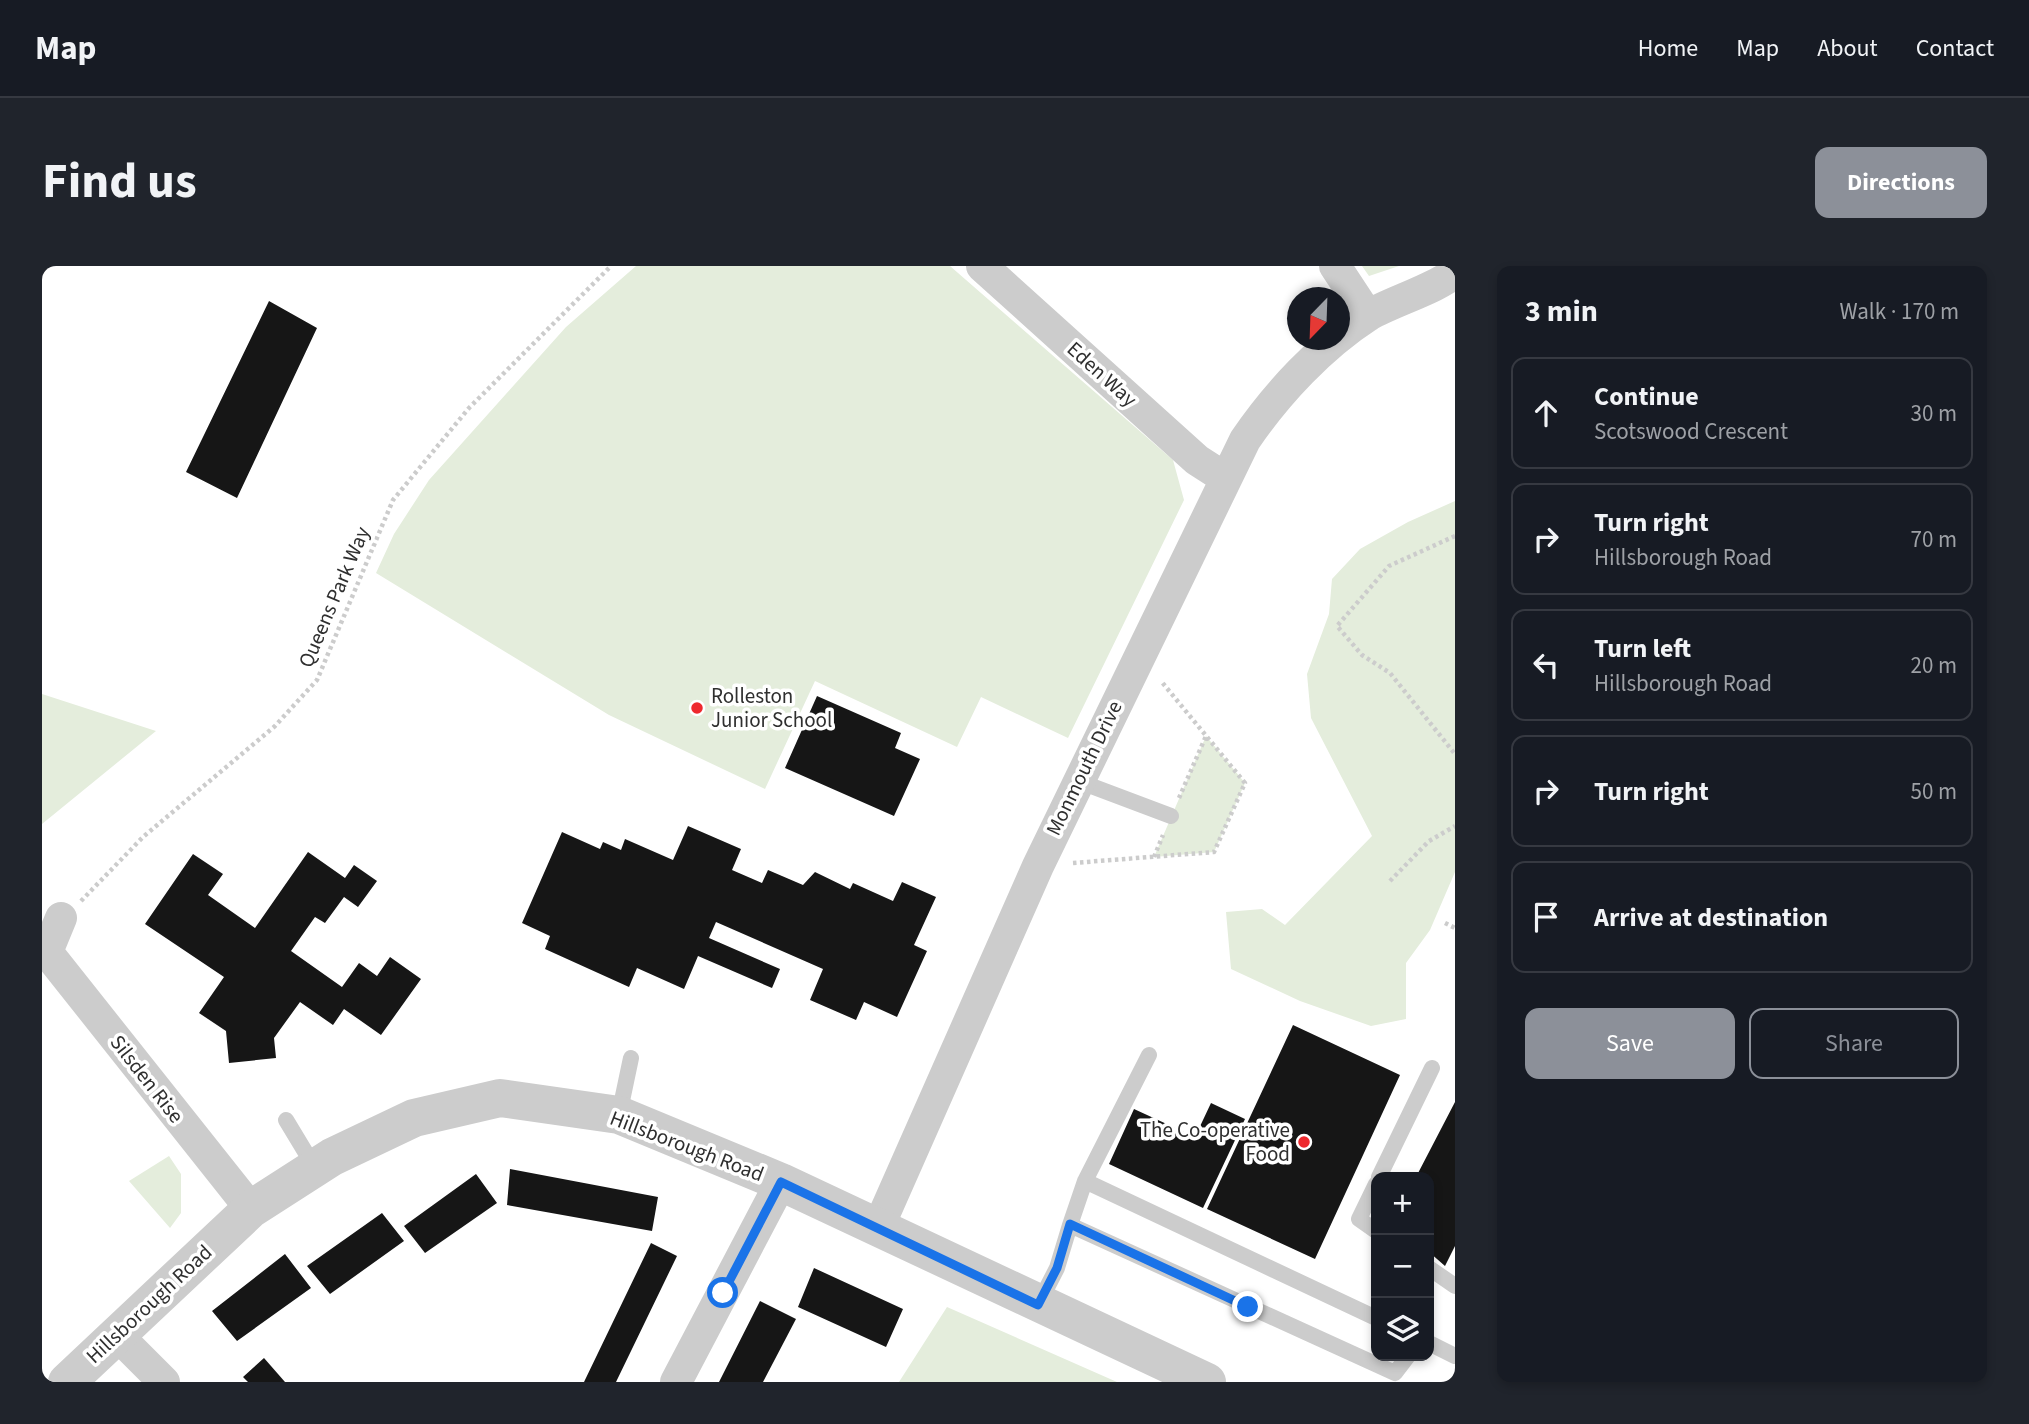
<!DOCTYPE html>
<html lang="en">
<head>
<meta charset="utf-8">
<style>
  :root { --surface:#171b24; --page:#20242c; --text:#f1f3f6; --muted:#9ea1a6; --line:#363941; --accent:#8c9099 }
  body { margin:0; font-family:"Source Sans 3",sans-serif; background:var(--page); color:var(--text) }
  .controls { position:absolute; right:21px; bottom:21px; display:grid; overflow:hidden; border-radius:14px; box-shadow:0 4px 10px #0003 }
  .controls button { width:63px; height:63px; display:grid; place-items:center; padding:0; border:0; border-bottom:2px solid var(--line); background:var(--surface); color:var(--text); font:35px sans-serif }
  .compass { position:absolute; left:1245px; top:21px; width:63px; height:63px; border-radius:50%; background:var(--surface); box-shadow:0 4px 10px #0003; rotate:203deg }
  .stop { position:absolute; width:21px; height:21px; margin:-16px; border:5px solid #1a73e8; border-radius:50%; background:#fff }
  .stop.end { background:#1a73e8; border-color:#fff; box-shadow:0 2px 7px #0008 }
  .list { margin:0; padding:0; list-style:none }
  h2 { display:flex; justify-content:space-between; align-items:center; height:91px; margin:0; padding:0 28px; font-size:30px }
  h2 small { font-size:23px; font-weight:400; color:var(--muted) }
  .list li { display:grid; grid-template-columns:46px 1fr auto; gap:21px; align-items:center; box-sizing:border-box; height:112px; margin:0 14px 14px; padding:0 14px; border:2px solid var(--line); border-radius:14px }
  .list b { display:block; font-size:26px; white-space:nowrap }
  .list p { margin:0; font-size:23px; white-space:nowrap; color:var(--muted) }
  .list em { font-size:23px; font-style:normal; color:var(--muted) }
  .actions { display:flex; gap:14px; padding:21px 28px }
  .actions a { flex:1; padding:16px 0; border:2px solid var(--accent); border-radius:14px; text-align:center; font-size:24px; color:var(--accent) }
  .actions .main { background:var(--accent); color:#fff }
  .icon { flex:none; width:38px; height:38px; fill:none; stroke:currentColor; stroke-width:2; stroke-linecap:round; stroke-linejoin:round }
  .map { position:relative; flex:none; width:1413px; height:1116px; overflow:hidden; border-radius:14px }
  header { display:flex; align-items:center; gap:42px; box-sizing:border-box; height:98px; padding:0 35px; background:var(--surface); border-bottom:2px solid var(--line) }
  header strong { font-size:33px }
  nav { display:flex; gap:38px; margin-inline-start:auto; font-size:24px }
  .intro { display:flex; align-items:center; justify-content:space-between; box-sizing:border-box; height:168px; padding:0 42px }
  h1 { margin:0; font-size:49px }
  .button { padding:18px 32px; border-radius:14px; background:var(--accent); color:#fff; font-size:24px; font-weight:700 }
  main { display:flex; gap:42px; padding:0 42px }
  aside { flex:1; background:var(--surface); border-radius:14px; box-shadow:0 4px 10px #0003 }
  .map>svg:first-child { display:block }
  .green { fill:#e4eddc }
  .building { fill:#161616 }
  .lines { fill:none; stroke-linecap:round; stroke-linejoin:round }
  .path { stroke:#ccc; stroke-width:4.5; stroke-dasharray:3.5 3.5; stroke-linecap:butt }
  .service { stroke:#ccc; stroke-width:16 }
  .minor { stroke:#ccc; stroke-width:32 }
  .tertiary { stroke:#ccc; stroke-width:38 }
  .route { stroke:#1a73e8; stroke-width:9 }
  .poi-dot { fill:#ee292e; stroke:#fff; stroke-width:2.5 }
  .labels { text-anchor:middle; stroke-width:7; stroke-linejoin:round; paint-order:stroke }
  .street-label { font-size:21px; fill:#2f2f2f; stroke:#fff }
  .poi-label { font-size:21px; fill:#2f2f2f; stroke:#fff; text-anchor:start }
</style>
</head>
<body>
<header>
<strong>Map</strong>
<nav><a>Home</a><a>Map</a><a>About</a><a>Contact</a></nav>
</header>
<div class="intro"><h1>Find us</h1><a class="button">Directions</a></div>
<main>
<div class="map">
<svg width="1413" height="1116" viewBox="0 0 1413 1116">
  <rect width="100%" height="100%" fill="#fff"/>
  <!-- green -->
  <path class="green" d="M594 0H908L1131 194 1142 234 1026 472 939 431 915 481 773 415 723 523 567 449 334 307 352 268 387 214 524 61Z
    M1320 0H1357L1327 10Z
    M1413 235V606L1388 664 1364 697V753L1329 760 1258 735 1189 703 1184 646 1220 643 1243 659 1330 570 1269 452 1265 408 1287 348 1290 313 1318 283 1366 256Z
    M0 428 114 465 0 558Z
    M1164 470 1203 517 1172 586 1112 591Z
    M127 890 139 908V947L128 962 87 915Z
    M905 1041 1075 1116H857Z"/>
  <!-- building -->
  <path class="building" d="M227 35 275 62 195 232 144 206Z
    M775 430 859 467 853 482 878 493 852 550 743 502Z
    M646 560 699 583 690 604 720 617 726 604 761 619 773 606 808 623 811 617 851 635 860 616 894 631 872 679 885 685 855 751 822 736 814 754 768 734 781 703 674 656 667 672 738 703 730 722 656 690 642 723 595 702 587 721 503 683 508 670 480 657 520 566 558 583 561 576 579 584 583 573 631 594Z
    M266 586 303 612 312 599 335 615 316 641 302 631 283 657 273 651 249 685 300 721 317 697 335 710 348 691 379 713 339 769 302 743 291 759 258 736 232 772 234 792 187 797 184 765 157 747 182 711 103 658 151 588 181 608 166 629 213 662Z
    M1251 759 1358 809 1273 993 1165 943Z
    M1413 836V980L1403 1000 1387 986V911H1374Z
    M1169 837 1203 853 1161 942 1067 898 1092 843 1153 871Z
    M468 903 616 931 610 965 465 939Z
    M434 908 455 937 383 987 362 960Z
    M340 947 362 975 288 1028 265 1000Z
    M609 977 635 990 574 1116H542Z
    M243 988 269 1022 195 1075 170 1045Z
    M772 1002 861 1043 844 1081 756 1041Z
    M718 1035 754 1053 721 1116H677Z
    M222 1092 243 1116H206L201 1111Z"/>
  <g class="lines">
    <!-- path -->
    <path class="path" d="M1413 270 1347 300 1295 360 1320 389 1348 407 1413 488
      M1137 532 1164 470
      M1112 591 1121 569
      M1031 597 1172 586 1203 517 1119 415
      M1348 615 1387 575 1413 560
      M39 635 101 571 233 460 275 414 351 234 427 142 569 0
      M1403 657 1413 662"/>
    <!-- service -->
    <path class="service" d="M1036 515 1129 550
      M577 849 589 792
      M244 854 273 902
      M1337 911 1390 802
      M1043 915 1107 789
      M1334 918 1317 953 1334 965
      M1387 1002 1413 1020
      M997 1037 1015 1002 1028 959
      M1334 1052 1043 915 1028 959 1353 1107 1366 1090
      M1387 1077 1413 1090"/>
    <!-- minor -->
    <path class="minor" d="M940 0 1155 194 1183 212
      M1293 0 1326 50
      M5 686 19 652
      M0 687 5 686 209 943
      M836 962 996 600 1203 174C1235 127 1279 80 1327 49 1349 36 1398 21 1413 6
      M74 1068 122 1116
      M634 1116 739 916"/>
    <!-- tertiary -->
    <path class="tertiary" d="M25 1116 209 943 290 891 372 852 458 832 577 849 739 916 1165 1116"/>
  </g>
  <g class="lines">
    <!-- route -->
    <path class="route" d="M681 1027 739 916 996 1039 1015 1002 1028 958 1206 1041"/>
  </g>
  <!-- markers -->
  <g class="poi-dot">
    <circle cx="655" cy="442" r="7"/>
    <circle cx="1262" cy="876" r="7"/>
  </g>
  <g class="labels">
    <!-- street labels -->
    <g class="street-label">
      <text transform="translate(1060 108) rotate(42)" y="7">Eden Way</text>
      <text transform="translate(292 331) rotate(-67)" y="7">Queens Park Way</text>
      <text transform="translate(1042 502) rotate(-64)" y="7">Monmouth Drive</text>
      <text transform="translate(105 813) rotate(52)" y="7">Silsden Rise</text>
      <text transform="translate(645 880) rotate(21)" y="7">Hillsborough Road</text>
      <text transform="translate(107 1038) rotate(-43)" y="7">Hillsborough Road</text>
    </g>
    <!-- poi labels -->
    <g class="poi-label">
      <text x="669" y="437">Rolleston<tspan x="669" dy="24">Junior School</tspan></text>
      <text x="1248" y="871" text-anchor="end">The Co-operative<tspan x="1248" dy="24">Food</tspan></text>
    </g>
  </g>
</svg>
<div class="controls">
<button>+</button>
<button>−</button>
<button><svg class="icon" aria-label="layers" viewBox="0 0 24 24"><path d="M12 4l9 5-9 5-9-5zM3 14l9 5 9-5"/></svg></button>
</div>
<svg class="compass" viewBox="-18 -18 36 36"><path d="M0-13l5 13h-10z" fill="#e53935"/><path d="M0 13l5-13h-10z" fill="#9ea1a6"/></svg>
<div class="stop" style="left:681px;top:1027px"></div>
<div class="stop end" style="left:1206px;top:1041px"></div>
</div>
<aside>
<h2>3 min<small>Walk · 170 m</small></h2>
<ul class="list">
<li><svg class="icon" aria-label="ahead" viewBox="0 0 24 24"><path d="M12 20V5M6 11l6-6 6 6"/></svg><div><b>Continue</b><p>Scotswood Crescent</p></div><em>30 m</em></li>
<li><svg class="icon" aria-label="right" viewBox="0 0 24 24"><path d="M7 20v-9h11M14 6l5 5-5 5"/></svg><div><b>Turn right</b><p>Hillsborough Road</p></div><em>70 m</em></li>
<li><svg class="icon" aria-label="left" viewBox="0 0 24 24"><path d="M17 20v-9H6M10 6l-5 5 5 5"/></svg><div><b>Turn left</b><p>Hillsborough Road</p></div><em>20 m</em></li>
<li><svg class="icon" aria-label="right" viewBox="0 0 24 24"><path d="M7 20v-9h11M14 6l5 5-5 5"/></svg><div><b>Turn right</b></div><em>50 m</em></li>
<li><svg class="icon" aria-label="arrive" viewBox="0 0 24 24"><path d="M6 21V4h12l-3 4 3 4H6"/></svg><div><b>Arrive at destination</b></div></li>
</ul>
<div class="actions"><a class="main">Save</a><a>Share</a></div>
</aside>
</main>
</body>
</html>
